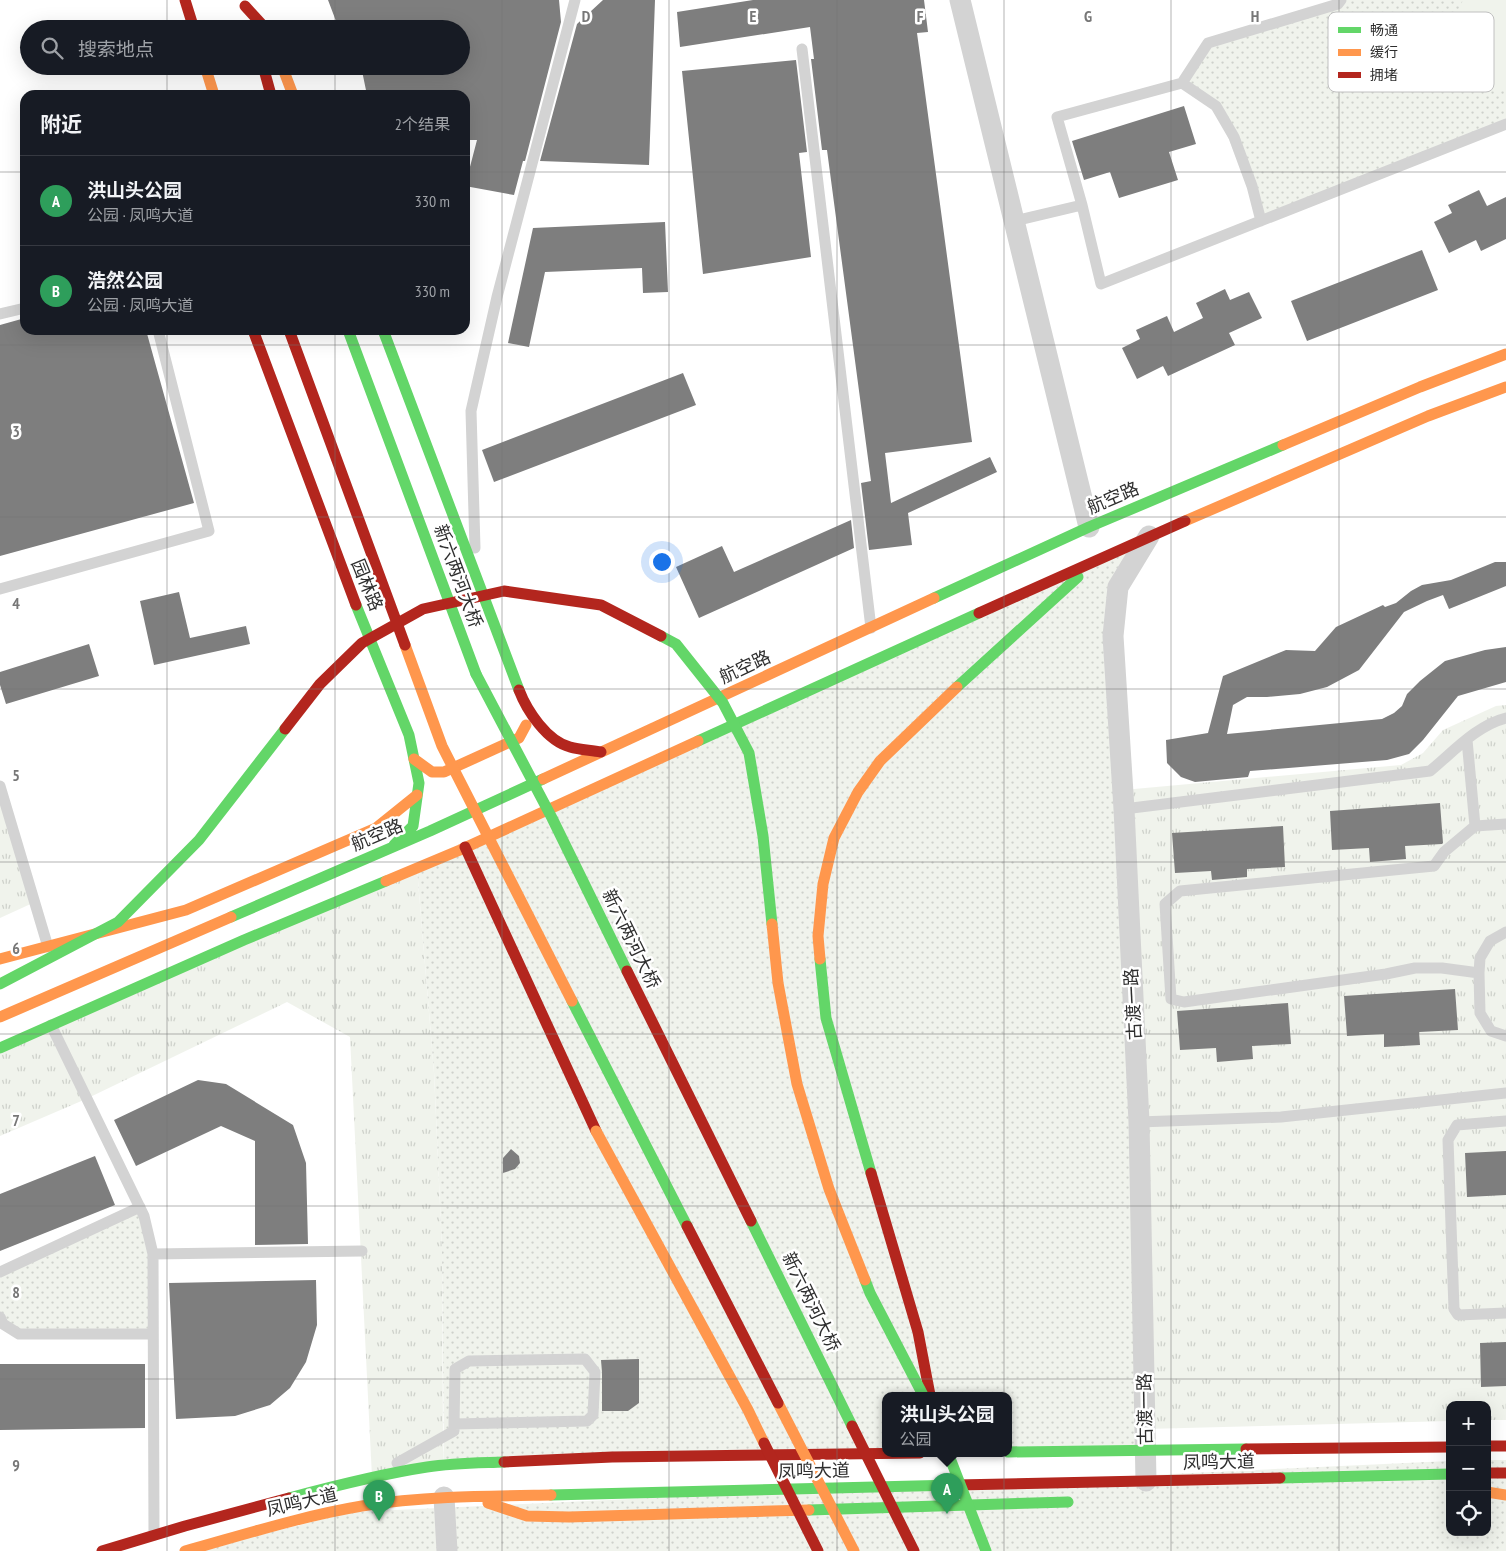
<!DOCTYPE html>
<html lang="zh">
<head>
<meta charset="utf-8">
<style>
  :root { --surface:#171b24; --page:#20242c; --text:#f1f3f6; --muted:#9ea1a6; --line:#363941; --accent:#7c3aed }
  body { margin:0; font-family:"PT Sans Narrow","Noto Sans SC",sans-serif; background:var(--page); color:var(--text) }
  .controls { position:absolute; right:15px; bottom:15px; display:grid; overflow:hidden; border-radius:10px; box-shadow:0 5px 20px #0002 }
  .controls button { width:45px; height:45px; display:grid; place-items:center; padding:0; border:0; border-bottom:1px solid var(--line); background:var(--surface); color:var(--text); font:25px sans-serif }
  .you { position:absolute; left:661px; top:561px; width:18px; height:18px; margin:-12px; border:4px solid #fff; border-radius:50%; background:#1a73e8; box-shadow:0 0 0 8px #1a73e833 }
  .badge { display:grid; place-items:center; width:32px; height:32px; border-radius:50%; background:var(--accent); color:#fff; font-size:16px; font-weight:700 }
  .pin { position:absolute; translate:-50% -41px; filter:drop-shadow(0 1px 2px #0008) }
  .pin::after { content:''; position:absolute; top:26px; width:18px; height:15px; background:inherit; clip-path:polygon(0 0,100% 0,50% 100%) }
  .popup { position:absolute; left:882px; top:1392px; width:130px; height:65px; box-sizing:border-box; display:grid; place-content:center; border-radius:10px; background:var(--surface); filter:drop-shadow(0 1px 4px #0005); font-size:16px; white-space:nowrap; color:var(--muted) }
  .popup b { font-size:19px; color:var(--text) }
  .popup::after { content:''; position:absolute; left:50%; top:100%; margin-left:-10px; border:10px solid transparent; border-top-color:var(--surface) }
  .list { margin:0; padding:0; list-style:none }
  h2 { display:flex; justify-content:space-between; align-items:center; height:65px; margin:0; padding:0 20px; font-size:21px }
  h2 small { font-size:16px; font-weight:400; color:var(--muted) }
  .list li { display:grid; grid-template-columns:32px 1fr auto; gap:15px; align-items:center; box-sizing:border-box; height:90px; padding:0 20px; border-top:1px solid var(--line) }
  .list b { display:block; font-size:19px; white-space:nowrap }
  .list p { margin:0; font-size:16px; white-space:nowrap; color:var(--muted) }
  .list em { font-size:16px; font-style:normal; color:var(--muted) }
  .icon { flex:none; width:28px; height:28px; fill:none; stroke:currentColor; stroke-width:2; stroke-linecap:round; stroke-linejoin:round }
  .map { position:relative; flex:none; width:1506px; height:1551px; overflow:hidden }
  .search { position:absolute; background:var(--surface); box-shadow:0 5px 20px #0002; left:20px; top:20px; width:450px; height:55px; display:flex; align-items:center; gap:12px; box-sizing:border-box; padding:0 18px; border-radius:28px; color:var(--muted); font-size:19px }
  .panel { position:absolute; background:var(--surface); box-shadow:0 5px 20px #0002; left:20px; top:90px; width:450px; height:245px; border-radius:15px }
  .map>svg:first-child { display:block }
  .grass { fill:url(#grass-tufts) }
  .park { fill:url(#park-dots) }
  .garden { fill:#f0f3ec }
  .building { fill:#7e7e7e }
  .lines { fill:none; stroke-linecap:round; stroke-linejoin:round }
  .lane { stroke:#d3d3d3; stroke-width:11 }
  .street { stroke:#d3d3d3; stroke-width:21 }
  .fast { stroke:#63d668; stroke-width:11 }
  .slow { stroke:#ff974d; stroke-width:11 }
  .jam { stroke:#b3261e; stroke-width:11 }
  .fast-bridge { stroke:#63d668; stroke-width:11 }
  .slow-bridge { stroke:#ff974d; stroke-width:11 }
  .jam-bridge { stroke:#b3261e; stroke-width:11 }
  .grid { fill:none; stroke:#777; stroke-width:1; stroke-opacity:0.55 }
  .labels { text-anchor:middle; stroke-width:5; stroke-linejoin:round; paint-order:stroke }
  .street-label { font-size:18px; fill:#2e2e2e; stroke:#fff }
  .key { fill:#fff; stroke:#c0c0c0; stroke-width:1 }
  .key-label { font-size:14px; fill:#2e2e2e }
  .grid-label { font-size:16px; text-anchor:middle; font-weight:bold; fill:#777; stroke:#fff; stroke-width:5; stroke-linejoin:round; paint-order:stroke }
</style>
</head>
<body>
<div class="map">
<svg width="1506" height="1551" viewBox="0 0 1506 1551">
  <defs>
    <pattern id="grass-tufts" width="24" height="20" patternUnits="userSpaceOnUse" patternTransform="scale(1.25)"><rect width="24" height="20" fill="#f0f3ec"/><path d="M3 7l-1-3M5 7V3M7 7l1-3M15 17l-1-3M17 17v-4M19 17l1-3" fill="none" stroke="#ced1cb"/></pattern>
    <pattern id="park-dots" width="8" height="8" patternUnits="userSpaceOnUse" patternTransform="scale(1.25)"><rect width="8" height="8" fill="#f0f3ec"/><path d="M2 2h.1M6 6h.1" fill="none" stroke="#ced1cb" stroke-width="1.8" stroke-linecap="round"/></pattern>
  </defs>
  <rect width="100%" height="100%" fill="#fff"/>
  <!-- grass -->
  <path class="grass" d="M1506 705V1420H1487V1405H1450V1421L1146 1429 1123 790 1401 765 1423 753 1443 730 1496 706Z
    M0 786 35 902 0 918Z
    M417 869 434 1072 442 1249 443 1440 444 1465 372 1477 350 1037 287 1002 86 1099 0 1136V1049Z"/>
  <!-- park -->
  <path class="park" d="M1341 0H1506V124L1261 221 1216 106 1182 83 1208 43Z
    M1149 536 1118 587 1146 1450 1008 1452V1395H886V1453L444 1465 442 1249 434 1072 417 869Z
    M140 1207 153 1254V1334H19L0 1317V1272Z
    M1487 1460H1506V1551H196L352 1512 1450 1461V1532H1487Z"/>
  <!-- garden -->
  <path class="garden" d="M1463 0H1506V91L1468 90 1455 55 1454 19Z"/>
  <!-- building -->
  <path class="building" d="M328 0H559L561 22 525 161H523L514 195 465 186 477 140H465V95H367L361 66H461V27L436 29H339Z
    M603 0H655L649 165 540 161 577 24Z
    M753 0H924L928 32 917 33 972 442 885 453 891 503 990 457 997 472 908 513 912 545 869 550 861 483 871 481 827 150H822L811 59H814L810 27 680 47 677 12Z
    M796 60 807 152 799 153 811 257 703 274 682 71Z
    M1184 106 1196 144 1169 152 1178 180 1119 198 1110 172 1084 180 1072 141Z
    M1479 190 1487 206 1506 197V239L1481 251 1476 240 1449 253 1434 222 1452 213 1448 205Z
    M665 222 668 292 643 293 642 268 545 272 529 347 508 343 533 228Z
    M1422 250 1438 290 1307 341 1291 301Z
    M1225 289 1230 300 1249 292 1262 318 1229 333 1235 345 1168 376 1163 366 1137 379 1122 348 1140 339 1136 330 1167 316 1174 332 1203 318 1196 303Z
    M25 318V330H146L194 503 0 556V325Z
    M683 373 696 405 494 482 482 450Z
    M851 520 854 548 699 618 676 567 722 546 734 572Z
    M1495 562H1506V586L1449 609 1443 595 1427 601 1404 612 1359 670 1327 687 1300 694 1267 697H1247L1233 705 1227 734 1382 719 1394 713 1402 706 1407 694 1420 681 1445 661 1485 650 1506 647V682L1458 696 1423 740 1409 754 1387 760 1250 771 1248 777 1195 782 1181 777 1167 763 1166 740 1208 733 1223 676 1286 650 1315 651 1336 627 1383 605 1385 607 1396 603 1411 591 1422 585 1451 580Z
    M179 592 190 638 246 626 250 644 154 665 140 601Z
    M89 644 99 676 6 704 0 685V672Z
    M1440 803 1443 843 1442 844 1405 846 1406 859 1370 862 1369 848 1332 850 1330 811Z
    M1283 826 1285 867 1247 869V877L1212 880 1211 871 1175 873 1172 833Z
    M1455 989 1458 1030 1419 1032 1420 1045 1384 1047V1034L1347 1036 1344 996Z
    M1288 1003 1291 1044 1252 1046 1253 1059 1217 1062 1216 1048 1180 1050 1177 1011Z
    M198 1080 226 1084 293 1125 306 1163 308 1244 255 1245V1141L221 1126 136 1166 114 1120Z
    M511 1149 519 1156 520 1163 515 1169 503 1173V1158Z
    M1506 1151V1195L1467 1197 1465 1153Z
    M95 1156 115 1205 0 1251V1194Z
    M316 1280 317 1325 306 1362 290 1388 270 1405 235 1416 176 1419 169 1283Z
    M1506 1342V1386L1481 1387 1480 1343Z
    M639 1359V1403L628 1411H602V1372L601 1360Z
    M0 1364H145V1428L0 1430Z"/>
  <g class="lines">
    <!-- lane -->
    <path class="lane" d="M1341 0 1338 4 1208 43 1182 83 1057 117 1082 205 1101 284 1506 124
      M802 49 871 628
      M1182 83 1216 106 1234 137 1252 186 1261 221
      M1014 221 1082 205
      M0 314 25 308
      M475 548 471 411 497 297 575 0
      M0 589 209 531 158 330
      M1467 740 1475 826
      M0 786 48 947
      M1124 809 1430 771C1453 752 1477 725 1506 718
      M1506 932 1490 941 1480 958 1479 973 1480 1013 1491 1031 1506 1036
      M1479 973 1442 968H1415L1386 974 1184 1002 1171 999 1165 904 1180 891 1434 866 1444 852 1475 826 1506 824
      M51 1025 144 1216 153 1254 154 1535
      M1506 1121 1457 1125 1448 1140 1454 1309 1458 1315 1506 1313
      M1139 1122 1281 1117 1506 1093
      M153 1254 362 1251
      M0 1272 140 1207
      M0 1317 3 1324 19 1334H153
      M397 1463 454 1431V1424L455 1369 469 1361 585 1359 595 1372 593 1415 587 1421 454 1424"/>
    <!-- street -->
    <path class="street" d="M960 0 1089 527
      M1146 1481 1139 1122 1124 809 1113 636 1118 587 1149 536
      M444 1497 447 1551"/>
    <!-- fast -->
    <path class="fast" d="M348 330 476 674
      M383 330 519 690
      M934 598 1089 527 1283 445
      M356 605 409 735 419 783 413 826 394 845
      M957 687 1078 577
      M698 741 979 613
      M231 917 430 831 543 779
      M820 959 826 1018 871 1173
      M0 1048 244 940 386 881
      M1008 1452 1246 1449
      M1280 1478 1450 1474
      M551 1495 956 1485
      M289 1498C334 1486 381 1474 427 1467 453 1463 479 1463 504 1462
      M809 1510 1068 1502"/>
    <!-- slow -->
    <path class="slow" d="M205 66 214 95
      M282 66 293 95
      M1283 445 1420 387 1506 354
      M1185 521 1428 416 1506 387
      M414 759 432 772H444L519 738 526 725
      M543 779 934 598
      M386 881 460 850 698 741
      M0 959 186 910 376 828 417 795
      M820 959 818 936 823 884 834 838 858 792 880 761 957 687
      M0 1017 231 917
      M1487 1492 1506 1495
      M488 1503 527 1516 569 1517 809 1510
      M185 1551C243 1535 302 1516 362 1506 424 1496 488 1496 551 1495"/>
    <!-- jam -->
    <path class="jam" d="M185 0 194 29
      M245 6 266 29
      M263 66 271 95
      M253 330 356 605
      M979 613 1185 521
      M519 690C527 711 547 741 570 747 580 750 591 750 601 752
      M465 847 596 1131
      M871 1173 918 1332 930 1395
      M1487 1446H1506
      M1246 1449 1450 1447
      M504 1462 612 1457 920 1453
      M1487 1473H1506
      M956 1485 1280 1478
      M102 1551 185 1526 289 1498"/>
    <!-- fast-bridge -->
    <path class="fast-bridge" d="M661 636 676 644 723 703 749 753 763 836 772 924
      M476 674 552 818 627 971
      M0 984 118 922 199 840 285 729
      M572 1001 687 1226
      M751 1221 852 1426
      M865 1280 870 1293 923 1395
      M948 1453 986 1551"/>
    <!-- slow-bridge -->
    <path class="slow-bridge" d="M405 645 442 746 572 1001
      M772 924 778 983 797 1084 829 1189 865 1280
      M596 1131 748 1410 764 1443
      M778 1403 854 1551"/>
    <!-- jam-bridge -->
    <path class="jam-bridge" d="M289 330 405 645
      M285 729 320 684 362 643 423 609 504 591 601 605 661 636
      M627 971 751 1221
      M687 1226 778 1403
      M852 1426 914 1551
      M764 1443 818 1551"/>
  </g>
  <!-- grid -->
  <path class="grid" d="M167 0V29M335 0V29M502 0V1551M669 0V1551M837 0V1551M1004 0V1551M1171 0V1551M1339 0V1551M167 66V95M335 66V95M0 172H25M465 172H1506M167 330V1551M335 330V1551M0 345H1506M0 517H1506M0 689H1506M0 862H1506M0 1034H1506M0 1206H1506M0 1379H1506"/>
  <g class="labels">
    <!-- street labels -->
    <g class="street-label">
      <text transform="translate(1113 498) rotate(-23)" y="6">航空路</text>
      <text transform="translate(458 576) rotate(70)" y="6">新六两河大桥</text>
      <text transform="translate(367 585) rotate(68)" y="6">园林路</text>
      <text transform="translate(745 667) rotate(-25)" y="6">航空路</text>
      <text transform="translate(377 835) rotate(-23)" y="6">航空路</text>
      <text transform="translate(631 939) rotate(64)" y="6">新六两河大桥</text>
      <text transform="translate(1133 1004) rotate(-93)" y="6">古渡一路</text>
      <text transform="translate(811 1302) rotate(64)" y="6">新六两河大桥</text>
      <text transform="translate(1145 1409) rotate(-91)" y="6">古渡一路</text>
      <text transform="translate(1219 1462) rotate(-1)" y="6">凤鸣大道</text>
      <text transform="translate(814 1471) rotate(-1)" y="6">凤鸣大道</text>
      <text transform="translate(302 1502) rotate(-13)" y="6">凤鸣大道</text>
    </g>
  </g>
  <!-- legend -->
  <rect x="1328" y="12" width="166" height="80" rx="8" class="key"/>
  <rect x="1338" y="27" width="23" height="6" fill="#63d668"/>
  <rect x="1338" y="49" width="23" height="7" fill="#ff974d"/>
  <rect x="1338" y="72" width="23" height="6" fill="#b3261e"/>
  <g class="key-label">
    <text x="1370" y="35">畅通</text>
    <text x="1370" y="57">缓行</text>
    <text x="1370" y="80">拥堵</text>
  </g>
  <g class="grid-label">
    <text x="586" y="22">D</text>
    <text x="753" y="22">E</text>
    <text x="920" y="22">F</text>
    <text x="1088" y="22">G</text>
    <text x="1255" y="22">H</text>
    <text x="16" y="437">3</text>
    <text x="16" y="609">4</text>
    <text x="16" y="781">5</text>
    <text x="16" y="954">6</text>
    <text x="16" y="1126">7</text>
    <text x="16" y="1298">8</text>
    <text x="16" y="1471">9</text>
  </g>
</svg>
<div class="controls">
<button>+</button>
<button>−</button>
<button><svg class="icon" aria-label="locate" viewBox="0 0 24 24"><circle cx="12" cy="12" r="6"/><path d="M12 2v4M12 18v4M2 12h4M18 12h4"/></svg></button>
</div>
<div class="you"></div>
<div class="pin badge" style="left:947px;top:1514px;background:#2e9e5b">A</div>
<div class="popup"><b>洪山头公园</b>公园</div>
<div class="pin badge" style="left:379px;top:1521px;background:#2e9e5b">B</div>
<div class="search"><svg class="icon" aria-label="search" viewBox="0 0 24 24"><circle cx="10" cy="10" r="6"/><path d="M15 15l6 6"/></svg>搜索地点</div>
<section class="panel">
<h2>附近<small>2个结果</small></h2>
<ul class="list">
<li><span class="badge" style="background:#2e9e5b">A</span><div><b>洪山头公园</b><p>公园 · 凤鸣大道</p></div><em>330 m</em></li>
<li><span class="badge" style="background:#2e9e5b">B</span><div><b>浩然公园</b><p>公园 · 凤鸣大道</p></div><em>330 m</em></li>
</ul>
</section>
</div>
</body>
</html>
